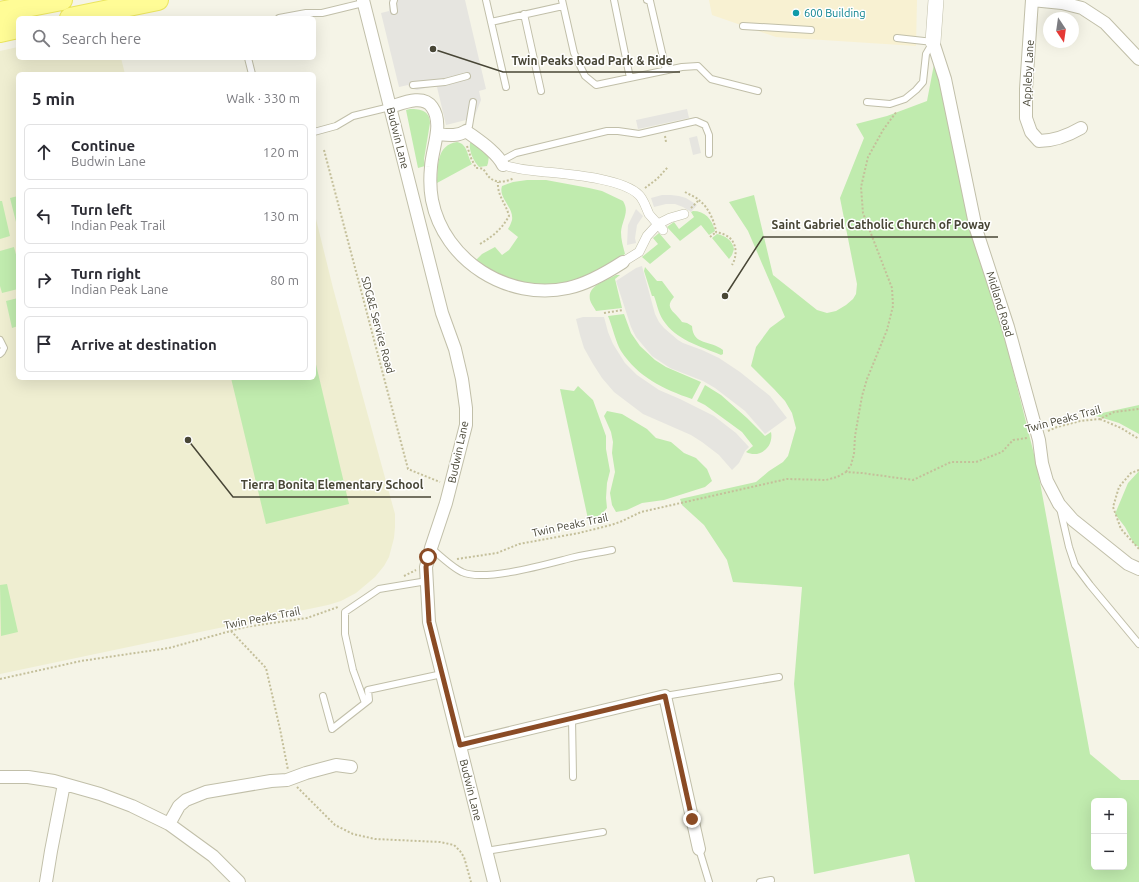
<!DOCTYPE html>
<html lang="en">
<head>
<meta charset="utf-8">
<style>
  :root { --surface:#fff; --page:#f2f2f3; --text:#2b2b33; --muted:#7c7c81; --line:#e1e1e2 }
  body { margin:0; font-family:Ubuntu,sans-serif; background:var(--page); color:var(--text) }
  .controls { position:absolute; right:12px; bottom:12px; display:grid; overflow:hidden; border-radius:6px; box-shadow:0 4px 16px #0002 }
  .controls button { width:36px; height:36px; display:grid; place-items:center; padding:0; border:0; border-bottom:1px solid var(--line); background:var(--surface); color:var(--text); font:20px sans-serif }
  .compass { position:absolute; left:1043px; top:12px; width:36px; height:36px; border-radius:50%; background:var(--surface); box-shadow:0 4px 16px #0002; rotate:167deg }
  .stop { position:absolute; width:12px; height:12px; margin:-9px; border:3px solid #8a4b25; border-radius:50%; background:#fff }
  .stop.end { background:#8a4b25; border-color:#fff; box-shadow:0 1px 4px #0008 }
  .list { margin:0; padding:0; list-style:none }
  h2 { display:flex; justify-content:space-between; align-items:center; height:52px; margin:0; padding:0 16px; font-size:17px }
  h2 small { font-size:13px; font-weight:400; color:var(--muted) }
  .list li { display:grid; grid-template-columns:26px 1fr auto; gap:12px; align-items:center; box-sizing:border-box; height:56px; margin:0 8px 8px; padding:0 8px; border:1px solid var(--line); border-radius:6px }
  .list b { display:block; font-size:15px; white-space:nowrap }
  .list p { margin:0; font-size:13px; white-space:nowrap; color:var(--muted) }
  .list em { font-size:13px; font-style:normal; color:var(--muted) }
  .icon { flex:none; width:22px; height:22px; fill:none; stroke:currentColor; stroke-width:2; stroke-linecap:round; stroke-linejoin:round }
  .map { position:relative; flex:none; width:1139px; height:882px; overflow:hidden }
  .search { position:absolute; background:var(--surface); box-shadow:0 4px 16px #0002; left:16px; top:16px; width:300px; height:44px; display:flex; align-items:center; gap:10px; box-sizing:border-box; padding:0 14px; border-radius:6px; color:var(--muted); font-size:15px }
  .panel { position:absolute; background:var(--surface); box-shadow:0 4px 16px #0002; left:16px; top:72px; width:300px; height:308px; border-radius:6px }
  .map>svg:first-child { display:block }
  .commercial { fill:#f8f1d2 }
  .education { fill:#efeed1 }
  .green { fill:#c0ebae; fill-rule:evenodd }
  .parking { fill:#e6e5e0 }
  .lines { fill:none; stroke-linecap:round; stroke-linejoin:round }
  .service-casing { stroke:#c1bfa9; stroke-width:8 }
  .pedestrian-casing { stroke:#c1bfa9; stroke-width:10 }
  .minor-casing { stroke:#c1bfa9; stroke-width:14 }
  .tertiary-casing { stroke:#c1bfa9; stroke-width:16 }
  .primary-casing { stroke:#ebe55f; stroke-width:22 }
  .path { stroke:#c4bf9a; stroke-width:2; stroke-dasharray:2 2; stroke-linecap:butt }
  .service { stroke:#fff; stroke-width:6 }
  .pedestrian { stroke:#fff; stroke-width:9 }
  .minor { stroke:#fff; stroke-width:12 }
  .tertiary { stroke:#fff; stroke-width:15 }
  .primary { stroke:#fffc96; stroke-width:20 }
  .route { stroke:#8a4b25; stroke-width:5 }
  .culture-dot { fill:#0f9aa8; stroke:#fff; stroke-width:1.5 }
  .labels { text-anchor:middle; stroke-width:3; stroke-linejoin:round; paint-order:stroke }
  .culture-label { font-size:11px; fill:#0d838f; stroke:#fff; text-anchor:start }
  .street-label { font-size:11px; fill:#484636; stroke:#fff }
  .leader { fill:none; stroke:#484636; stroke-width:1.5 }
  .callout-dot { fill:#484636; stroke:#fff; stroke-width:1.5 }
  .callout-label { font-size:12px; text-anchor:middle; font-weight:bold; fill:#484636; stroke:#fff; stroke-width:3; stroke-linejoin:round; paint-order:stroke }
</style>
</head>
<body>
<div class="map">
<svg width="1139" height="882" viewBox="0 0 1139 882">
  <rect width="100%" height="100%" fill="#f5f4e7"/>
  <!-- commercial -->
  <path class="commercial" d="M709 0H917L916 46 776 37 712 15Z"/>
  <!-- education -->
  <path class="education" d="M18 47V58H121L125 74H18V378H314V211L333 288 395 514V527L394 538 389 557 384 566 375 577 356 593 341 601 328 605 0 674V51Z"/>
  <!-- green -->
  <path class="green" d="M935 59 1037 466 1090 754 1121 780H1139V882H915L909 854 814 874 794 684 802 587 733 582 727 560 704 525 682 505 680 499 756 482 769 471 783 462 788 456 796 428 792 413 785 401 774 389 751 366 756 347 770 328 785 317 748 231 729 202 754 195 773 275 817 310 827 313 836 311 846 305 853 299 856 294 857 284 840 198 864 138 856 124 887 116 927 101ZM1094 801H1124V867H1094Z
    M410 109C421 109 430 111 430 123L424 159 425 166 418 168 406 110Z
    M457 142C468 144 467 156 472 164L437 183C438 167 436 145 457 142Z
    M470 143H474L489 156 488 163 487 166 479 167C473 160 469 152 470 143Z
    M527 180H546L589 188 602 191 623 201C630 212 622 220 621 232 621 240 623 246 625 254 598 273 562 291 528 284 509 280 491 271 475 261L482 254 495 247 502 255 509 250 518 237 508 229C510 226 511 223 512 220 514 207 498 198 502 186L513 182Z
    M18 196V230L10 198Z
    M0 201H2L10 236 0 239Z
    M693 211C705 211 712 219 715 231L709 235 701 225 680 241 667 227 674 222 679 229 694 217 691 212Z
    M659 233 671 247 650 264 642 257 658 244 653 238Z
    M717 234C726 236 732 240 734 249L732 255 729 259 712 238Z
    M14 247 18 262V289L2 293 0 286V251Z
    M645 267 657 281H662L674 297C663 309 676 312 682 322L687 323 692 326C693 346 711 340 723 350V354L721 355C700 346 676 340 663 320 658 312 657 304 654 296H652L644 271Z
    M616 275H620L615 279 622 308 596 311C594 307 591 304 590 300 587 285 606 281 616 275Z
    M18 298V326L12 328 6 301Z
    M624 314 631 333 640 346 655 360 666 367 701 382 692 399C663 389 638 377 621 351 616 343 612 325 608 316Z
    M314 356 349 504 266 524 231 378H314Z
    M705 385 721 395 747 418 765 436 771 432C774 447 760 459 746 452L753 446 742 432 705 405 697 401Z
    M578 386 593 400 606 436V449L610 471 607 483 606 498 607 508C602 514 597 518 588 519L560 389 574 391Z
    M1139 405V434L1119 423 1093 415Z
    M607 411 622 414 647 429 656 438 671 442 684 453 696 458 707 469 712 481 705 487 664 500 642 503 627 510 616 512 612 505 610 493 615 472 612 453 613 442 611 432 604 416Z
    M1139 471V547L1134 544 1125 527 1115 514 1128 483Z
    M7 584 18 632 1 636 0 585Z"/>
  <!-- parking -->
  <path class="parking" d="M389 0H465L486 89 479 91 481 100 474 118 446 125 437 87 434 86 417 90 410 88 408 85 399 87 381 13 389 11Z
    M687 109 689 118 638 129 636 120Z
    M697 136 701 153 693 155 689 138Z
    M662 195H671L679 196 686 198 697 205 691 212 683 207 675 204H666L654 207 651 198Z
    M636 209 643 216 637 225 635 238 636 243 627 245 628 225Z
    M642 266 655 314 659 322 664 328 678 340 683 343 702 350 719 358 740 372 770 396 787 418 765 434 745 411 715 388 703 381 670 368 652 356 636 337 631 327 616 281 636 268Z
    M583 317H604L608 332 613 344 625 363 637 375 659 390 680 399 714 416 736 433 749 447 745 451 739 463 732 470 719 455 702 442 691 435 643 414 614 392 602 378 593 364 584 348 580 335 576 319Z"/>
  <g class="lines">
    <!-- service casing -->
    <g class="service-casing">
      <path id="service" d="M486 0 506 87
        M562 0 574 53 585 76 596 85 682 67 698 66 711 79 758 91
        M614 0 630 78
        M647 0 650 1 666 70
        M394 11 393 3 394 0
        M524 14 541 91
        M279 18 306 13H322L363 3
        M491 22 563 6
        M743 26 811 30
        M248 58 252 74
        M413 85 445 82 467 76
        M867 102 890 104 905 99 916 90 923 82 926 54 933 42 897 38
        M466 131 469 126 473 102
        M314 132 336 126 353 116 390 107
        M501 161 516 153 607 131H618L639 134 696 121 705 125 709 135V154
        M0 340 4 348 2 352 0 354
        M1060 508 1069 547 1075 565 1090 585 1139 644
        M431 548C439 555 453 568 462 572 483 582 544 565 567 559 582 555 597 553 612 550
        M323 696 332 729 369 700 368 690 442 674
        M665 696 779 677
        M365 703 353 670 345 634V612L379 589 427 581
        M572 718 573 777
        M699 849 709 882
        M486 851 603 832
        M760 882 771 880"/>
    </g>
    <!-- pedestrian casing -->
    <g class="pedestrian-casing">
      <path id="pedestrian" d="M503 165C514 168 525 170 536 171 562 174 621 177 639 195 644 200 646 208 649 214 653 219 659 225 663 230
        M623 262 639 252 647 236 658 224 670 218 684 214"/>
    </g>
    <!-- minor casing -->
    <g class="minor-casing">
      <path id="minor" d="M363 0 442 313 455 349 462 379 466 408V425L446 503 431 548 426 567 429 622 494 882
        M933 42 945 79 976 229 1008 327 1039 440 1042 463 1047 481 1059 504 1073 520 1128 564 1139 569
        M390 107C403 103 423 94 432 107 444 124 432 148 431 167 430 177 430 189 432 200 444 261 508 301 568 288 587 284 606 273 623 262
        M1081 128C1069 135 1054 141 1039 141L1031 132 1026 118V89L1032 0 1062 3 1082 8 1105 23 1139 59
        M437 134C447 135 457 137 466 131 478 140 497 152 503 165
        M460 745 665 696 699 849
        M0 777H28L54 781 100 794 132 806 169 824 213 856 239 882
        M169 824 179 806 186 800 206 792 271 781 287 780 306 773 336 765 351 767
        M46 882 51 851 64 784"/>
    </g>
    <!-- tertiary casing -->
    <g class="tertiary-casing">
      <path id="tertiary" d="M933 42 936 0"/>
    </g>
    <!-- primary casing -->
    <g class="primary-casing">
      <path id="primary" d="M0 12 62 0
        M70 18 158 0
        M0 32 18 28"/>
    </g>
    <!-- path -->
    <path class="path" d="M665 136 666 142
      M467 146 471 158 476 168C478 168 481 168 483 169 485 171 487 175 489 177 496 184 506 182 514 178
      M324 150 408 469 440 482
      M645 188 657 179 668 167
      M685 192C690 195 696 197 700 201 708 207 715 222 716 232 719 233 722 233 725 235 737 240 738 255 732 265
      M691 208 699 200
      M710 237 716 232
      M480 244C492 237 502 229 509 216 506 203 497 196 498 182
      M604 313 623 310
      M1100 419 1121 428 1139 439
      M1048 431 1057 427 1080 421 1100 419 1114 412 1139 409
      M1139 470 1131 473 1119 487 1113 507 1121 529 1139 549
      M846 472 851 465 854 454 855 436 862 396 867 379 887 330 893 306 892 288 863 213 861 187 868 157 883 130 897 111
      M457 559 497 553 519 544 579 533 611 525 620 522 641 512 787 479 826 480 837 477 846 472 862 473 913 480 951 462H976L1002 452 1013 440 1027 438
      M404 576 416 570
      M231 631 266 668 280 729 288 770
      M0 679 81 661 169 648 245 627 307 618 338 607
      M297 787 335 825 353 834 375 839 440 842 454 845 460 851 464 857 471 882"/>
    <!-- service -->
    <use href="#service" class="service"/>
    <!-- pedestrian -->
    <use href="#pedestrian" class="pedestrian"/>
    <!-- minor -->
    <use href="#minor" class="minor"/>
    <!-- tertiary -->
    <use href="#tertiary" class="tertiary"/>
    <!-- primary -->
    <use href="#primary" class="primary"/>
  </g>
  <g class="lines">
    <!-- route -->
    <path class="route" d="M428 557 426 567 429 622 460 745 665 696 692 819"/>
  </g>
  <!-- markers -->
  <circle class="culture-dot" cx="796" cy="13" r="4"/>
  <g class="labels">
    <!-- culture labels -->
    <g class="culture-label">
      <text x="804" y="17">600 Building</text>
    </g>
    <!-- street labels -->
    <g class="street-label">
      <text transform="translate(1028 73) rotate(-87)" y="4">Appleby Lane</text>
      <text transform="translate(398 138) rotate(76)" y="4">Budwin Lane</text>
      <text transform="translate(1000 304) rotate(73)" y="4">Midland Road</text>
      <text transform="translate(378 325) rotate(75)" y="4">SDG&amp;E Service Road</text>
      <text transform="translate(1063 419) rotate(-15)" y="4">Twin Peaks Trail</text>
      <text transform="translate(458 452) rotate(-78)" y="4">Budwin Lane</text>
      <text transform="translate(570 525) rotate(-12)" y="4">Twin Peaks Trail</text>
      <text transform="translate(262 618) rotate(-11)" y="4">Twin Peaks Trail</text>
      <text transform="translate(471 790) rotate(76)" y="4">Budwin Lane</text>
    </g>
  </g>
  <!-- callouts -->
  <path class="leader" d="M433 49L503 72H680M725 296L763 237H998M188 440L233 497H431"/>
  <g class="callout-dot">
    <circle cx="433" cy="49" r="4"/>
    <circle cx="725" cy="296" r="4"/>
    <circle cx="188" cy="440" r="4"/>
  </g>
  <g class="callout-label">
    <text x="592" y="65">Twin Peaks Road Park &amp; Ride</text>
    <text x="881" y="229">Saint Gabriel Catholic Church of Poway</text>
    <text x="332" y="489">Tierra Bonita Elementary School</text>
  </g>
</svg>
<div class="controls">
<button>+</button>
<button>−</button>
</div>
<svg class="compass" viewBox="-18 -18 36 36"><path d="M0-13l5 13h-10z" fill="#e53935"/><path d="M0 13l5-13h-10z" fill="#7c7c81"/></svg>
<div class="stop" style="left:428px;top:557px"></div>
<div class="stop end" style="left:692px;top:819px"></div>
<div class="search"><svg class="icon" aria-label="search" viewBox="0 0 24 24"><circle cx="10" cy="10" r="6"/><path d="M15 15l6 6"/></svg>Search here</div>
<section class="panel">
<h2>5 min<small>Walk · 330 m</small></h2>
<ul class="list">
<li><svg class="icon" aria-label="ahead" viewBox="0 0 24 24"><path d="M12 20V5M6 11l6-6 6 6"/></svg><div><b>Continue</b><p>Budwin Lane</p></div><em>120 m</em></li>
<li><svg class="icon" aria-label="left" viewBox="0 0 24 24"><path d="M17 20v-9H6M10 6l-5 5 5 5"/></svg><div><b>Turn left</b><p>Indian Peak Trail</p></div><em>130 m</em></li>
<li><svg class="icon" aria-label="right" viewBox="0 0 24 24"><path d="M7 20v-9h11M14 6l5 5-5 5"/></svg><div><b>Turn right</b><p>Indian Peak Lane</p></div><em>80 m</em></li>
<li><svg class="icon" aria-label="arrive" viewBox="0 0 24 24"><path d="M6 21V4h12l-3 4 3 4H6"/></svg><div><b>Arrive at destination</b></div></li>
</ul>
</section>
</div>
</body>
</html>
